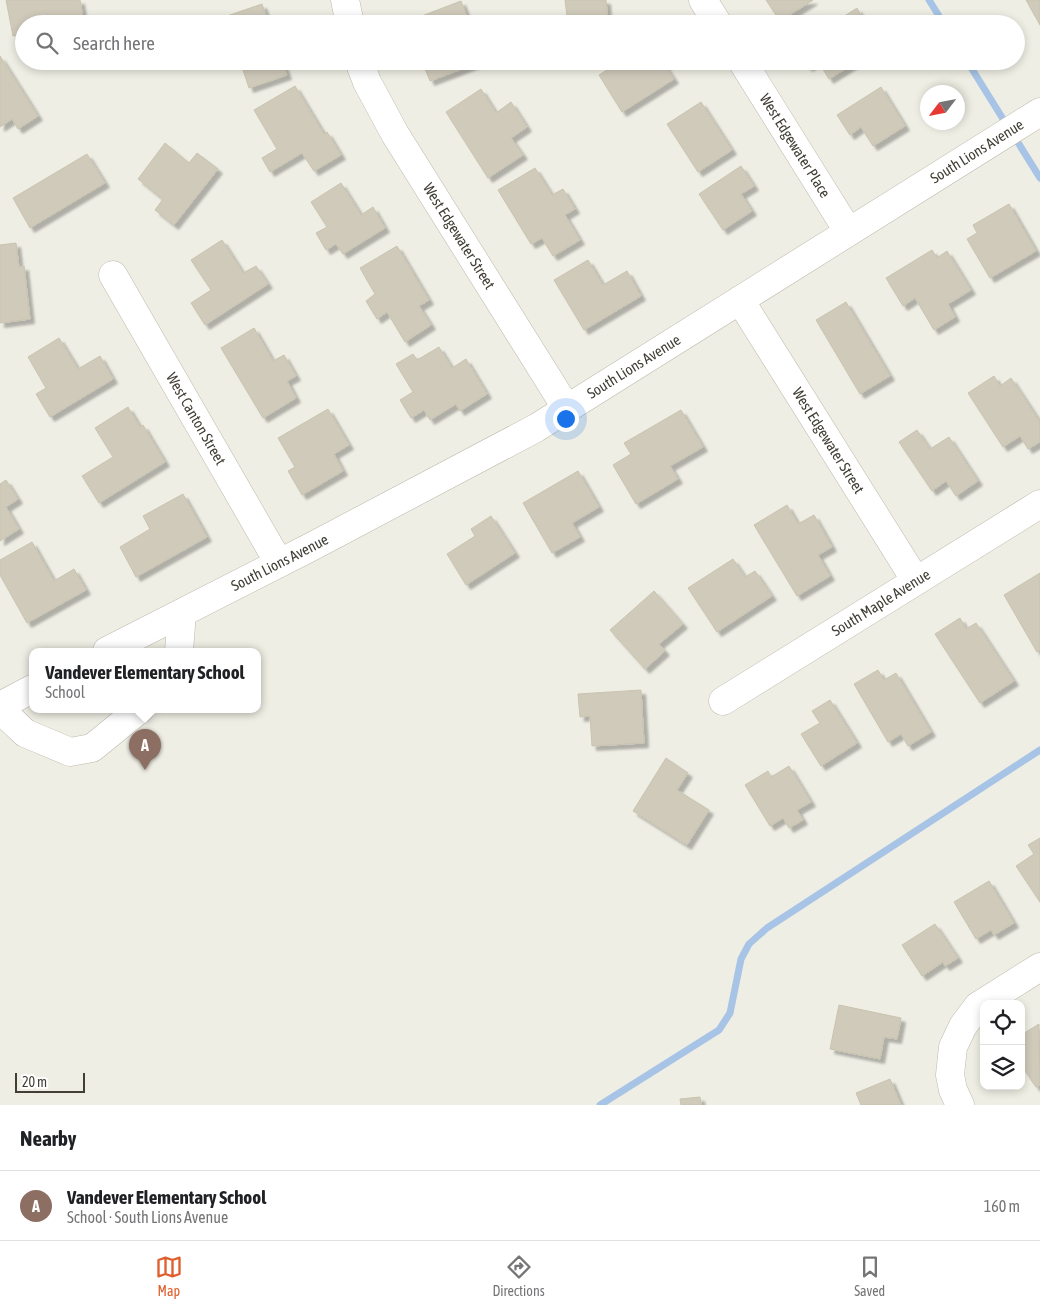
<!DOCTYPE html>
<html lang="en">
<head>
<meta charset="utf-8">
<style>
  :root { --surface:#fff; --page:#f6f6f6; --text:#202124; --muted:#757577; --line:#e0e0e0; --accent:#de5e2c }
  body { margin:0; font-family:"Asap Condensed",sans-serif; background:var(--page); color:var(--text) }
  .controls { position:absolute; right:15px; bottom:15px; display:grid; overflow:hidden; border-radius:10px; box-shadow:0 2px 8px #0003 }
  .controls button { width:45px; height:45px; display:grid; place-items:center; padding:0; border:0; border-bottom:1px solid var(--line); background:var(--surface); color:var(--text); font:25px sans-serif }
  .compass { position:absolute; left:920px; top:85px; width:45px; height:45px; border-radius:50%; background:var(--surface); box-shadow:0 2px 8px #0003; rotate:238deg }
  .scale { position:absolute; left:15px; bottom:12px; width:70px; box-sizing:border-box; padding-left:5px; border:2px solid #413e35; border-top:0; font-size:14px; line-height:18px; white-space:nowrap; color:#413e35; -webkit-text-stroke:4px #fff; paint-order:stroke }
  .you { position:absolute; left:565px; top:418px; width:18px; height:18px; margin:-12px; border:4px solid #fff; border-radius:50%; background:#1a73e8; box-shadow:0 0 0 8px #1a73e833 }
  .badge { display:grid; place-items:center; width:32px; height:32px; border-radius:50%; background:var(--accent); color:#fff; font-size:16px; font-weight:700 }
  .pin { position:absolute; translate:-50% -41px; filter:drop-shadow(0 1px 2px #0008) }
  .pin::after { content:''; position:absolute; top:26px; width:18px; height:15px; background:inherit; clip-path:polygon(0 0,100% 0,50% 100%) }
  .popup { position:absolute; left:29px; top:648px; width:232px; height:65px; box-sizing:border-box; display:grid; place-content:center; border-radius:10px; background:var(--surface); filter:drop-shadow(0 1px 4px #0005); font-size:16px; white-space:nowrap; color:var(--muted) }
  .popup b { font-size:19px; color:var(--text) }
  .popup::after { content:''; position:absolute; left:50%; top:100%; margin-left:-10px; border:10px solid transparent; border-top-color:var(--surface) }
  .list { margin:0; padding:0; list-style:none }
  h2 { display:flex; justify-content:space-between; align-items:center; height:65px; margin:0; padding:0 20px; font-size:21px }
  h2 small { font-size:16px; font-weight:400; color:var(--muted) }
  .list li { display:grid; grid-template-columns:32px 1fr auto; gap:15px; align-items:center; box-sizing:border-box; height:70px; padding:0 20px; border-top:1px solid var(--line) }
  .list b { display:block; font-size:19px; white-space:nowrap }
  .list p { margin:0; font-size:16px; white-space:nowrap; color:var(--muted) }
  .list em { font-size:16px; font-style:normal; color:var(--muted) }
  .icon { flex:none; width:28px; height:28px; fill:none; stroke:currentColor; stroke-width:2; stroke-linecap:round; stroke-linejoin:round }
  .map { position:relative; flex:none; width:1040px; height:1105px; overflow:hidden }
  .search { position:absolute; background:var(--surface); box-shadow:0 2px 8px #0003; left:15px; right:15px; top:15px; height:55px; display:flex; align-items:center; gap:12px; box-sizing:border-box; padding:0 18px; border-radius:28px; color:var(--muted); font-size:19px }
  .sheet { height:135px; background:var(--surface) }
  nav { display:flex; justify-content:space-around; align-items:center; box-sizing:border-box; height:70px; border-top:1px solid var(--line); background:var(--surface); font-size:14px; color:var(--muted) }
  nav a { display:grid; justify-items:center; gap:2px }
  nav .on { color:var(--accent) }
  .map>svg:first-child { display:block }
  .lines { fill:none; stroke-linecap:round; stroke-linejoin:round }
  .stream { stroke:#a7c4e6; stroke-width:7 }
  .building { fill:#d0cabb; stroke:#c9c3af; filter:url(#shadow) }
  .minor-casing { stroke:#bdb9ab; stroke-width:29 }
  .minor { stroke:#fff; stroke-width:28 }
  .labels { text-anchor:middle; stroke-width:4; stroke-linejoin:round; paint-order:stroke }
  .street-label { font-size:15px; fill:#413e35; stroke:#fff }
</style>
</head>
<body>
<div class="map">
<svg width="1040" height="1105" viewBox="0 0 1040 1105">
  <defs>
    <filter id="shadow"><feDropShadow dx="4.5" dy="4.5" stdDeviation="1" flood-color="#0004"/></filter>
  </defs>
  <rect width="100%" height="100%" fill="#efeee4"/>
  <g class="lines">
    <!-- stream -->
    <path class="stream" d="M929 0 944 24
      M967 61 1008 127
      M1014 136 1040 178
      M600 1105 719 1030 730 1013 741 959 749 944 767 928 1040 750"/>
  </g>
  <!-- building -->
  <path class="building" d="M6 0H80L84 24H24V34L13 36Z
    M565 0H606L608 24H568Z
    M766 0H813L780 21Z
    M1026 0H1040V25Z
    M461 1 470 24H422L419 17Z
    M262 4 269 24H227L224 17Z
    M857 8 866 24H832Z
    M0 56 38 116 18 129 12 119 0 127Z
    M240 61H282L287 75 249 88Z
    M422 61H483L430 81Z
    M621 61H662L674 79 622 112 599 75Z
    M804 61H817L808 67Z
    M818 61H858L829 79Z
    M295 86 324 134 327 132 341 155 314 171 302 153 270 172 262 158 277 149 254 110Z
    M881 87 905 126 873 146 861 127 850 135 837 115Z
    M481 89 496 113 511 102 527 127 511 138 523 155 488 178 446 112Z
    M701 102 732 150 698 172 667 124Z
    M165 143 189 163 197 153 218 169 174 225 155 210 163 199 138 179Z
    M87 154 105 183 30 228 13 198Z
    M741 166 754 186 741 194 752 211 723 230 699 194Z
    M535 168 552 195 563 189 575 209 565 215 580 240 553 256 542 238 531 244 498 190Z
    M341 183 361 215 373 207 385 228 343 254 336 244 326 250 316 233 327 227 311 202Z
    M1009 204 1036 251 990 278 967 239 977 233 973 225Z
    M222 240 243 273 256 266 268 284 205 325 191 303 211 290 191 260Z
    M16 243 19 267 24 266 30 319 0 323V245Z
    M397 246 429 300 419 306 431 325 405 342 387 312 377 319 366 301 375 294 360 268Z
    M932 250 937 258 947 251 971 290 948 304 955 317 934 330 915 298 903 306 886 278Z
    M588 260 603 285 627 271 641 296 584 330 554 280Z
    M846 302 890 376 860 394 816 320Z
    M254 328 273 361 284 355 296 376 287 381 296 398 263 418 221 348Z
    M59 338 78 369 100 356 113 379 50 417 36 394 46 388 28 357Z
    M439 347 452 368 466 359 487 394 460 411 456 404 430 420 424 410 411 418 400 400 413 392 396 364 413 354 417 360Z
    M994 376 1000 386 1011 378 1040 422V442L1028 449 1020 436 1003 447 968 393Z
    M128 407 140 427 143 425 165 462 99 503 82 476 113 457 95 428Z
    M328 409 349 445 334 454 343 471 302 495 288 471 295 467 278 438Z
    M681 410 703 447 670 466 678 479 636 504 613 465 631 454 624 443Z
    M917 430 930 449 949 437 978 481 956 496 946 481 932 491 899 442Z
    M578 471 599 507 572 523 580 537 552 553 523 503Z
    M6 480 18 499 6 507 19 529 0 541V484Z
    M183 494 207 537 136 577 120 547 150 529 143 516Z
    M787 505 798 524 814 515 832 547 818 555 830 576 797 596 754 525Z
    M491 516 515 553 466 585 447 554 475 536 471 529Z
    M32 542 54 581 74 569 86 590 27 623 0 575V560Z
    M733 559 745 577 755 571 772 596 717 632 688 588Z
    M1040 573V650L1037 652 1004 595Z
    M654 591 683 624 659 644 665 651 645 669 610 630Z
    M960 618 966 629 976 623 1014 681 980 703 935 634Z
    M878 670 884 680 896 673 931 732 908 746 901 734 888 742 854 684Z
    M641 690 644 743 592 746 590 716 580 717 578 694Z
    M830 700 857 743 821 766 801 734 820 723 812 711Z
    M666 758 688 773 677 790 709 810 687 845 633 811Z
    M789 766 811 802 797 810 803 820 789 828 783 818 770 826 745 785 768 771 771 777Z
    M1040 838V902L1016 866 1034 854 1028 845Z
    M989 881 1014 923 994 935 991 930 976 939 954 902Z
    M935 924 958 958 945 966 943 962 922 976 902 945Z
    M839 1005 901 1018 897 1039 884 1037 880 1059 830 1049Z
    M1039 1024 1040 1085 1036 1087 1021 1065V1035Z
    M890 1079 901 1105H861L856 1093Z
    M700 1097 701 1105H681L680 1099Z"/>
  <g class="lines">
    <!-- minor casing -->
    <g class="minor-casing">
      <g id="minor">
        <path d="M345 0 350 24"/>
        <path d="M703 0 718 24"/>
        <path id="s1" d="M359 61 367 82 395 134 567 409"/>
        <path id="s2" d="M742 61 848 231"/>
        <path id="s3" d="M113 275 279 563"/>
        <path id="s4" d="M740 300 916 581"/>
        <path id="s5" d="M107 651 309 548 536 428 1040 112"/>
        <path d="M179 651 182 613"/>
        <path id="s6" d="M723 701 1040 504"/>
        <path d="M0 706 32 689"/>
        <path d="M0 709 25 733 70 752 92 748 140 709"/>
        <path d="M960 1105 953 1090 950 1075 953 1047 963 1026 978 1006 1040 967"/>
      </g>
    </g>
    <!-- minor -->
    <use href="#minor" class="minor"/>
  </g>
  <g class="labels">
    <!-- street labels -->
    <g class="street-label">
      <text dy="5" stroke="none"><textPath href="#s2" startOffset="100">West Edgewater Place</textPath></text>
      <text dy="5" stroke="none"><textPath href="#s5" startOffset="1004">South Lions Avenue</textPath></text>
      <text dy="5" stroke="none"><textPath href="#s1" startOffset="202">West Edgewater Street</textPath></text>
      <text dy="5" stroke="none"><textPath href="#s5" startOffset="599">South Lions Avenue</textPath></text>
      <text dy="5" stroke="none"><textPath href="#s3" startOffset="166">West Canton Street</textPath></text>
      <text dy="5" stroke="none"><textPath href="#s4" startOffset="166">West Edgewater Street</textPath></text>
      <text dy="5" stroke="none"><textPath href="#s5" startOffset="194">South Lions Avenue</textPath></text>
      <text dy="5" stroke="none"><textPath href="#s6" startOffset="186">South Maple Avenue</textPath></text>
    </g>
  </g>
</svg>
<div class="controls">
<button><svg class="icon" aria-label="locate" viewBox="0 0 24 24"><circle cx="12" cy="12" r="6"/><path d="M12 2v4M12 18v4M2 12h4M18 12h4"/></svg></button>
<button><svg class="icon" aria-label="layers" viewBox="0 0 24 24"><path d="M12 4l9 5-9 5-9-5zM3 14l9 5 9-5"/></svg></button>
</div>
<svg class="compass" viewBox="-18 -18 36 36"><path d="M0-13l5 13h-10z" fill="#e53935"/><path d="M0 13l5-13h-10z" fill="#757577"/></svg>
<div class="scale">20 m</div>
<div class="you"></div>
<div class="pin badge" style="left:145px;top:770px;background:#8d6e63">A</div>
<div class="popup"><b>Vandever Elementary School</b>School</div>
<div class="search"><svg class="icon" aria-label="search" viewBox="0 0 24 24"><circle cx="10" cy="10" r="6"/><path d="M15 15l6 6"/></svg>Search here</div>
</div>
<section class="sheet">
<h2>Nearby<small></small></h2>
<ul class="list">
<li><span class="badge" style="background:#8d6e63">A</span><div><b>Vandever Elementary School</b><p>School · South Lions Avenue</p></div><em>160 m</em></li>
</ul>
</section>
<nav>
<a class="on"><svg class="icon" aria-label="map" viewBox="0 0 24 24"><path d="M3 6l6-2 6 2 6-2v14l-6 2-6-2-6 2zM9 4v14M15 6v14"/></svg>Map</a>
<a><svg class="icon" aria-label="directions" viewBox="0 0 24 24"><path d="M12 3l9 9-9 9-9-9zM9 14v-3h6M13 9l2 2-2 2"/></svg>Directions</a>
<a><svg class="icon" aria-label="saved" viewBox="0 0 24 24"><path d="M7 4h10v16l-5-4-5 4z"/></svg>Saved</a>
</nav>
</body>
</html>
